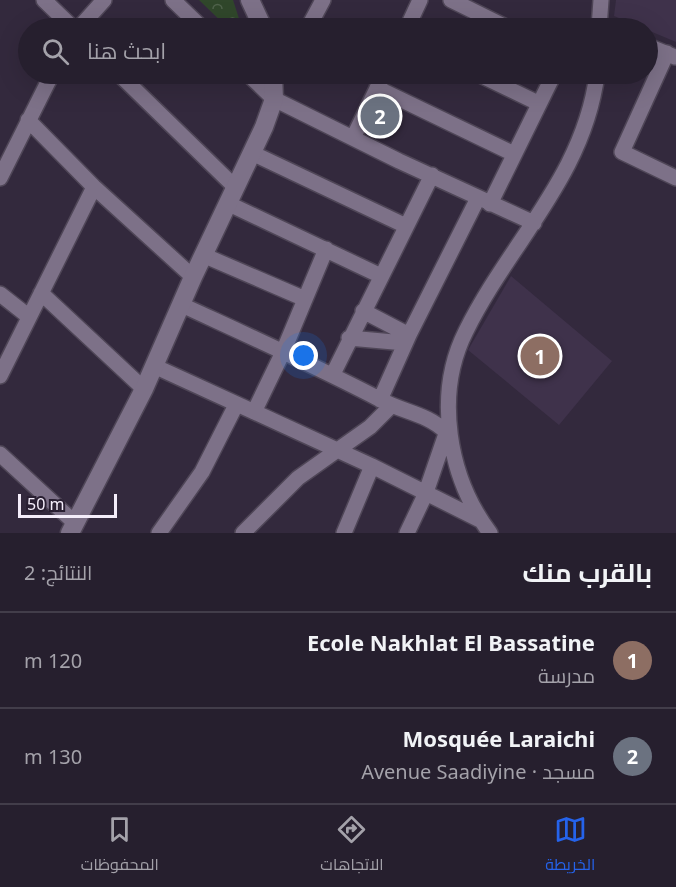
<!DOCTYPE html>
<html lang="ar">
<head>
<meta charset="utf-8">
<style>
  :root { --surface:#261f2e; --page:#322c3a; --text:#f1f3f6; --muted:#a4a2aa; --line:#423d4a; --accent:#2563eb }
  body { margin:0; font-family:"Noto Sans",Cairo,sans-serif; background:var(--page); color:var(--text); direction:rtl }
  .scale { position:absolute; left:18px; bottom:15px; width:99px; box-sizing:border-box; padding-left:6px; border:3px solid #f4edfa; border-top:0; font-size:16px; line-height:21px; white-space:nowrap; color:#f4edfa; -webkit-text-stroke:4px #291f32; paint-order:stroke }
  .you { position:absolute; left:304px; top:356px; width:21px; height:21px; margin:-15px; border:4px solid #fff; border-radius:50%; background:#1a73e8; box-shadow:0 0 0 9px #1a73e833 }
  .badge { display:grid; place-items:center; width:39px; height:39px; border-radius:50%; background:var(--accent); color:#fff; font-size:20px; font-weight:700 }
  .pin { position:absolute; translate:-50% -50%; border:3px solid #fff; box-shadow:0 2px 6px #0006 }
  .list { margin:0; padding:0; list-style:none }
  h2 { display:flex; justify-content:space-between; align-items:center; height:78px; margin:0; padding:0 24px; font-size:26px }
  h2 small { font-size:20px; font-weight:400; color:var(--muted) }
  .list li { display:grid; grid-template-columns:39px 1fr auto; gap:18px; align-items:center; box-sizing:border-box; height:96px; padding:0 24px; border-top:2px solid var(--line) }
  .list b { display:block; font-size:22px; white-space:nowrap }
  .list p { margin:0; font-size:20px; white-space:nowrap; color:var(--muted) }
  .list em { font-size:20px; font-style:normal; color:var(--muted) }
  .icon { flex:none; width:33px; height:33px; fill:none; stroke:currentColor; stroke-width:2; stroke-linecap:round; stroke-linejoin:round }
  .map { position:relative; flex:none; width:676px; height:533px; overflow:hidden; direction:ltr }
  .search { position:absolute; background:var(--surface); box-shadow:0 6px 24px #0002; left:18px; right:18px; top:18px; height:66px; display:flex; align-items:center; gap:15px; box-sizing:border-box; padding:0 21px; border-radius:33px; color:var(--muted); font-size:22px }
  .sheet { height:270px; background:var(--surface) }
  nav { display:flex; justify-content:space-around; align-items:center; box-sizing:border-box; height:84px; border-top:2px solid var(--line); background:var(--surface); font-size:16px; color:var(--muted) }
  nav a { display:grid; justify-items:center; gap:3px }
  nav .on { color:var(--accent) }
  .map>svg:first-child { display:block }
  .built { fill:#3f324b }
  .park { fill:url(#park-crowns) }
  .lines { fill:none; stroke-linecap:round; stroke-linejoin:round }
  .street-casing { stroke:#4f4657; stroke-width:18 }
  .secondary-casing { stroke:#4f4657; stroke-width:21 }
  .street { stroke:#7d7188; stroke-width:15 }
  .secondary { stroke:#7d7188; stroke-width:18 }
</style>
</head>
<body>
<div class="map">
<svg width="676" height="533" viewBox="0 0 676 533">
  <defs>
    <pattern id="park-crowns" width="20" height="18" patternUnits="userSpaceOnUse" patternTransform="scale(1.5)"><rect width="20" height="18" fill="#30472b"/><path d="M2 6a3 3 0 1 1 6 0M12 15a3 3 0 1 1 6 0" fill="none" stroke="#4f624b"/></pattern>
  </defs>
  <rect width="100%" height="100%" fill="#33293d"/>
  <!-- built -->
  <path class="built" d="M616 0H676V42L614 16Z
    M511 276 612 361 559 425 468 350Z"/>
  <!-- park -->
  <path class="park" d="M199 0H233L242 28H228Z"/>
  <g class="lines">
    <!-- street casing -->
    <g class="street-casing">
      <path id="street" d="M44 0 73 28
        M173 0 202 28
        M451 0 508 28
        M79 28 104 0
        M308 28 323 0
        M407 28 420 0
        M599 28 601 0
        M648 46 675 57
        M667 53 622 152 676 178
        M119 74 235 187
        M248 74 274 99 399 161 534 223
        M478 74 538 103
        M377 88 514 154
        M28 120 94 187 193 277
        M353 138 384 74
        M252 153 406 226
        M0 178 52 74
        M227 203 381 276
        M490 204 554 74
        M203 255 305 299
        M41 293 144 389
        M0 294 28 316
        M182 305C249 336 316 366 381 400 403 412 428 414 446 432
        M363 311 409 335
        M349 338 405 343
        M154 366 372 466 480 520
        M333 374 432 175
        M0 376 94 187
        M380 400 409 335 478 198
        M254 412 283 352 326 249
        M0 454 75 523
        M159 533 202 472 236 405
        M243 533 298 478 370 427 392 405
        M344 533 372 466
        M407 533 425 495 448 428
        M490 533C448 477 434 394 466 331 510 242 584 176 597 74"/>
    </g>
    <!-- secondary casing -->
    <g class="secondary-casing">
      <path id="secondary" d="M250 0 263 28
        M70 533 144 389 193 277 264 127 274 99 273 74"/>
    </g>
    <!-- street -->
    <use href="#street" class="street"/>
    <!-- secondary -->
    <use href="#secondary" class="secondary"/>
  </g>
</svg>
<div class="scale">50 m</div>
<div class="you"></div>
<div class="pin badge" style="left:540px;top:356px;background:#8d6e63">1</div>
<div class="pin badge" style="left:380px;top:116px;background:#6b7280">2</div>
<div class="search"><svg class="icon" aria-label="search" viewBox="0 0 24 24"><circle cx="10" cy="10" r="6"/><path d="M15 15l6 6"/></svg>ابحث هنا</div>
</div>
<section class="sheet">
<h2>بالقرب منك<small>النتائج: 2</small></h2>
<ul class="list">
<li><span class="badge" style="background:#8d6e63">1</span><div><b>Ecole Nakhlat El Bassatine</b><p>مدرسة</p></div><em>120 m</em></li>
<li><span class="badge" style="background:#6b7280">2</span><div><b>Mosquée Laraichi</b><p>مسجد · Avenue Saadiyine</p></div><em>130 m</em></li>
</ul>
</section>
<nav>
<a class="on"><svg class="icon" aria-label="map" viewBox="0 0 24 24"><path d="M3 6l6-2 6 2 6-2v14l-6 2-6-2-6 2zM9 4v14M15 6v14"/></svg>الخريطة</a>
<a><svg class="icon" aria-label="directions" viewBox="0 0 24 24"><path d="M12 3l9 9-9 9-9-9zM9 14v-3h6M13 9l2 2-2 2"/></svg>الاتجاهات</a>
<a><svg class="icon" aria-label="saved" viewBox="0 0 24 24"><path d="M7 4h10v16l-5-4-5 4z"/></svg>المحفوظات</a>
</nav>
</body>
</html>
